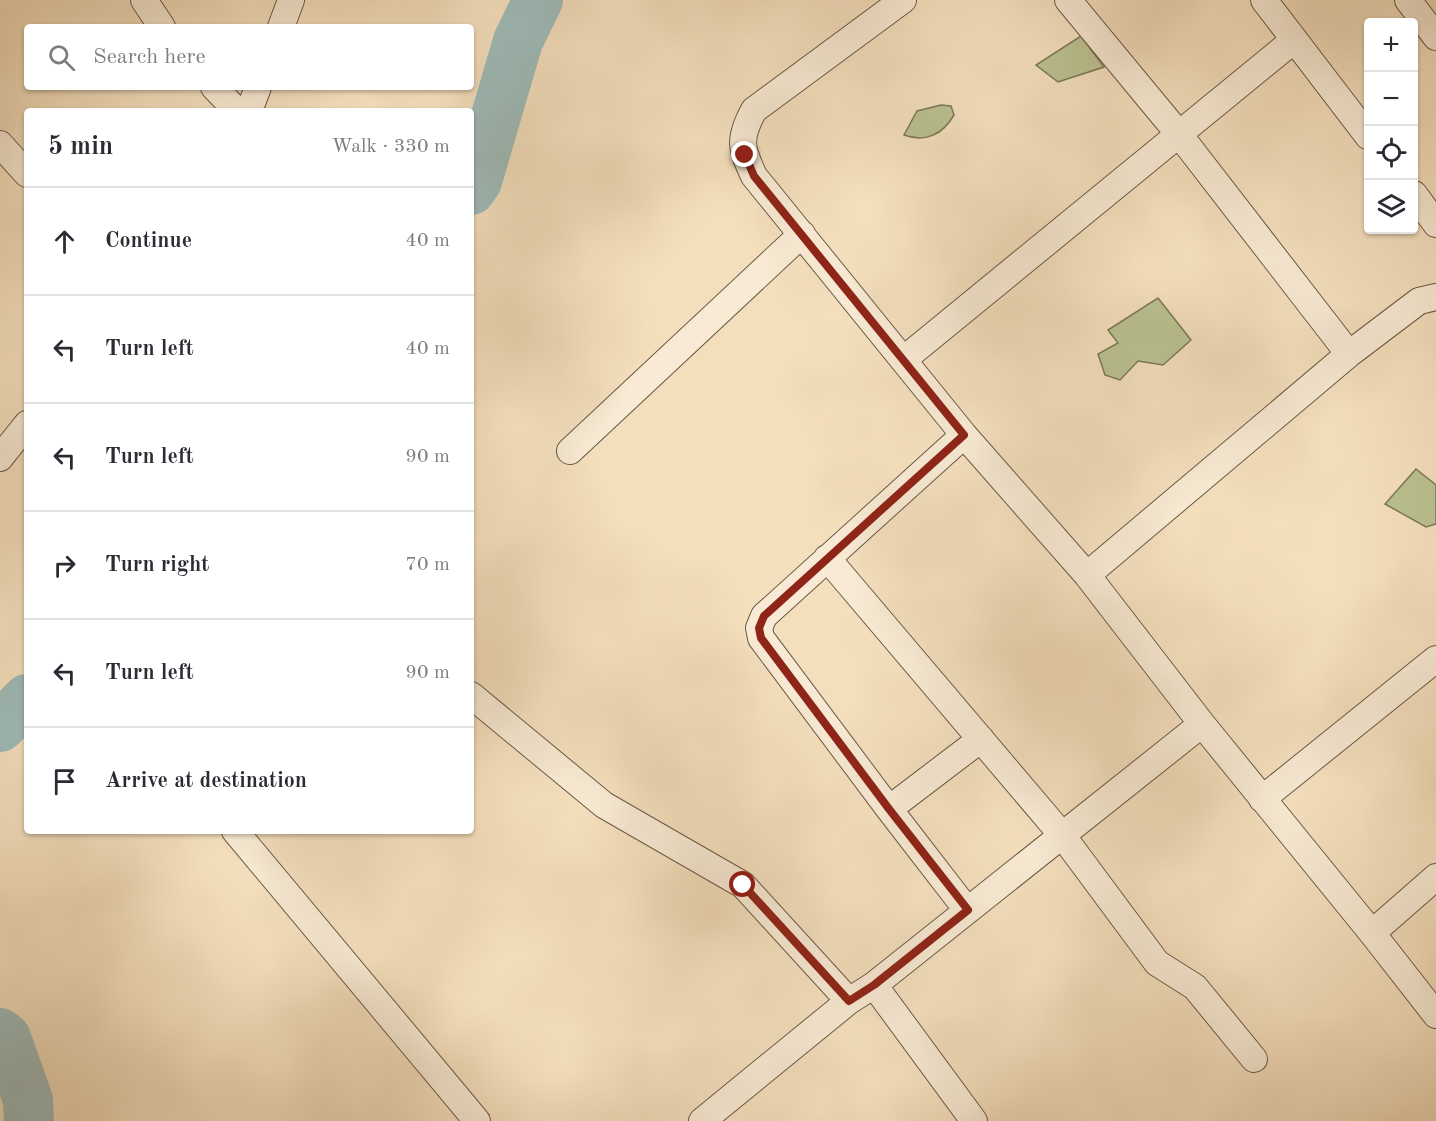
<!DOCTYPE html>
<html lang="en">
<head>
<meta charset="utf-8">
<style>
  :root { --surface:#fff; --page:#f7f7f7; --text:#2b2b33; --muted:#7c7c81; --line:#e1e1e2 }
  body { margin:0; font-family:"Old Standard TT",serif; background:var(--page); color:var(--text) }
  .controls { position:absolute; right:18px; top:18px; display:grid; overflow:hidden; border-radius:6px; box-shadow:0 2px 4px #0004 }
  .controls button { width:54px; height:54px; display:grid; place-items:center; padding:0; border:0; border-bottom:2px solid var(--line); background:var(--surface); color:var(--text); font:30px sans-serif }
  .stop { position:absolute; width:18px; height:18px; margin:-14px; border:4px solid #8f2418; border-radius:50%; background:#fff }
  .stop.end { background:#8f2418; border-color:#fff; box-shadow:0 2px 6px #0008 }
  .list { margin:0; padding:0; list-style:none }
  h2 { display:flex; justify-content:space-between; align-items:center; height:78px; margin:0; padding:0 24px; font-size:26px }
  h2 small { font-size:20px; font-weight:400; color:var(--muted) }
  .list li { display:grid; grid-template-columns:39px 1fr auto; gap:18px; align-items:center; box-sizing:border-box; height:108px; padding:0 24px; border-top:2px solid var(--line) }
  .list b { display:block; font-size:22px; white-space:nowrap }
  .list em { font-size:20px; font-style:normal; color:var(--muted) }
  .icon { flex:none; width:33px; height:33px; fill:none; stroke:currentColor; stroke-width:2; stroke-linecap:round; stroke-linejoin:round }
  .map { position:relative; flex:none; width:1436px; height:1121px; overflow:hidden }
  .search { position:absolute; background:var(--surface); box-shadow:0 2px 4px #0004; left:24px; top:24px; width:450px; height:66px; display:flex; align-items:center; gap:15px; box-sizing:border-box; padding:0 21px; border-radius:6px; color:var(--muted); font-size:22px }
  .panel { position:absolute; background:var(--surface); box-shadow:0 2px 4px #0004; left:24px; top:108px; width:450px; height:726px; border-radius:6px }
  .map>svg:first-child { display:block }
  .green { fill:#bbc291; stroke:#7c7858; stroke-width:1.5 }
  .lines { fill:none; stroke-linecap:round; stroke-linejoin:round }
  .river { stroke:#9ebbb9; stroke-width:50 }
  .street-casing { stroke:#6b5a46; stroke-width:28 }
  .street { stroke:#f8ead4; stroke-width:26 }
  .route { stroke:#8f2418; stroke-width:8 }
</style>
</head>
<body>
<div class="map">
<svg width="1436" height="1121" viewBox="0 0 1436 1121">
  <rect width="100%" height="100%" fill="#f4dfbd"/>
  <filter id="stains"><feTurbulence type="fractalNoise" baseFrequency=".00333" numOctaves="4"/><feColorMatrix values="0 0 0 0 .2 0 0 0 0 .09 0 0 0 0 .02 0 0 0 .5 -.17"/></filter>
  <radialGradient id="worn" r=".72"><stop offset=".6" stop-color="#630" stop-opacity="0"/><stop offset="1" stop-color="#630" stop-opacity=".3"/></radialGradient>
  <!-- green -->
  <path class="green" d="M1081 36 1104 67 1058 82 1036 65Z
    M941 105 951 106 954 115C943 134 926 143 904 135L917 111Z
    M1158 298 1191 340 1163 365 1138 361 1120 380 1105 375 1098 354 1118 343 1108 330Z
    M1416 469 1436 485V524L1426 527 1385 504Z"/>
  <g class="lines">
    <!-- river -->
    <path class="river" d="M471 190 477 181 518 41 538 0
      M0 727 27 699
      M0 1033 6 1038 28 1100 29 1121"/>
    <!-- street casing -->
    <g class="street-casing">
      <path id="street" d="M144 0 162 27
        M903 0 754 110C738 139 741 148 754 176L964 435 1087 575 1202 724 1372 933 1436 1015
        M1068 0 1178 133 1349 354
        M1264 0 1368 136
        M1408 0 1436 37
        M281 27 291 0
        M214 87 237 111
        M249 111 258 87
        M0 144 27 174
        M1414 194 1436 224
        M903 360 1294 40
        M964 435 764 616 759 628 761 638 889 809 967 910
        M570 451 802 234
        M0 458 27 424
        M827 558 1062 835 1157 963 1195 987 1254 1059
        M1087 575 1349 354 1419 301 1436 297
        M471 695 604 805 743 885 849 1001
        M1262 799 1436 659
        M889 809 981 739
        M235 831 477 1121
        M1372 933 1436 877
        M874 985 974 1121
        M702 1121 849 1001 874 985 1202 724"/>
    </g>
    <!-- street -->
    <use href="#street" class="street"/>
  </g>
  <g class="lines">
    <!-- route -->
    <path class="route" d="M743 885 849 1001 874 985 968 910 889 809 761 638 759 628 764 616 964 435 754 176 745 155"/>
  </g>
  <rect width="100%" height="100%" filter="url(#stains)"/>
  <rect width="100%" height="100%" fill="url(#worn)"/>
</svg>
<div class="controls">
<button>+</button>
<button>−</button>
<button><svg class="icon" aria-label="locate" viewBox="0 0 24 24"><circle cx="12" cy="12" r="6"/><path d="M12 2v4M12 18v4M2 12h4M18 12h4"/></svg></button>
<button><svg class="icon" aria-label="layers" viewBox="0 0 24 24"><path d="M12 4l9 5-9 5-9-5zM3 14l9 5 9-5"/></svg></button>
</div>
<div class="stop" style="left:743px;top:885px"></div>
<div class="stop end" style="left:745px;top:155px"></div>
<div class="search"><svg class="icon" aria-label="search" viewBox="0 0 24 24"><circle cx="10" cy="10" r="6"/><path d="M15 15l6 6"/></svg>Search here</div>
<section class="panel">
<h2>5 min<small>Walk · 330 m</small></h2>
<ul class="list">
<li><svg class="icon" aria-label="ahead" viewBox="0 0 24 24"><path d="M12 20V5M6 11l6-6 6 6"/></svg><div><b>Continue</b></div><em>40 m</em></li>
<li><svg class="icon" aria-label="left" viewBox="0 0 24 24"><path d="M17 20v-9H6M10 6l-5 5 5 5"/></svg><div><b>Turn left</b></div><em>40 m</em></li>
<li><svg class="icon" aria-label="left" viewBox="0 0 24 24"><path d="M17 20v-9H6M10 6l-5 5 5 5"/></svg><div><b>Turn left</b></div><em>90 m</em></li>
<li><svg class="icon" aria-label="right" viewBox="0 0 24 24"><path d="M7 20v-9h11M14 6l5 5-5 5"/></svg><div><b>Turn right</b></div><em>70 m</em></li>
<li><svg class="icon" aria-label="left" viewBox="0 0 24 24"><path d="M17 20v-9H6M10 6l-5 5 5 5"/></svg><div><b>Turn left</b></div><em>90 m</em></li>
<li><svg class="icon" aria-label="arrive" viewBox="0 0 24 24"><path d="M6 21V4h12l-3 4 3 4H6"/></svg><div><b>Arrive at destination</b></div></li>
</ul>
</section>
</div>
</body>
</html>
